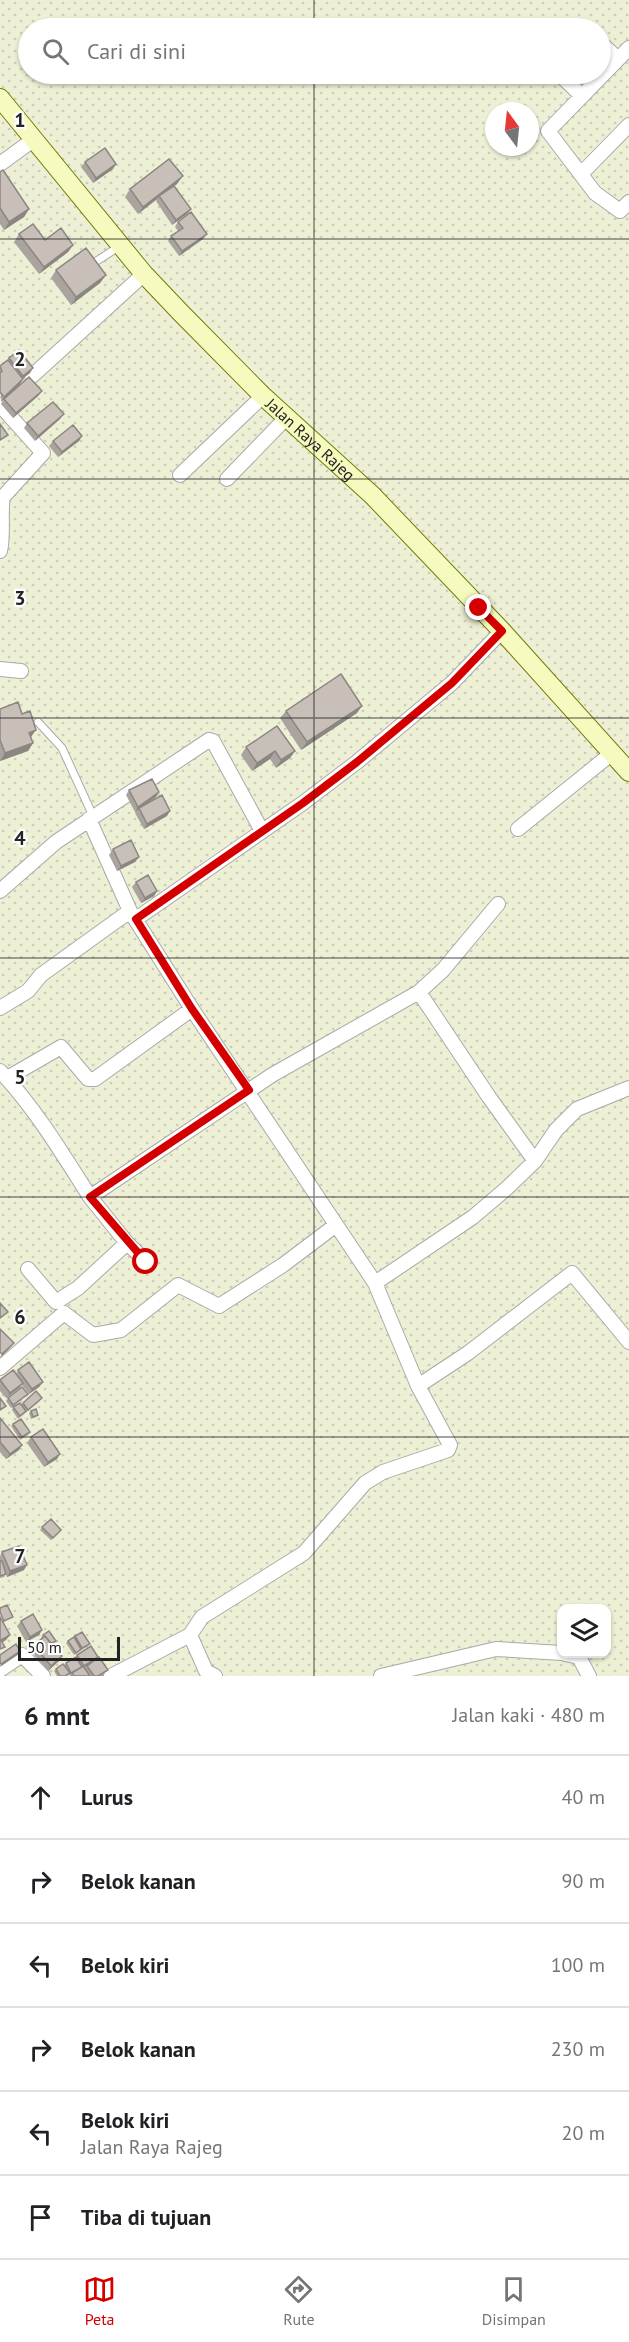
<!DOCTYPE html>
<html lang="id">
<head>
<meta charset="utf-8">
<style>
  :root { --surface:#fff; --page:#f6f6f6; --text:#202124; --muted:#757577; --line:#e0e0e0; --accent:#d40000 }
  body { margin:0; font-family:"PT Sans",sans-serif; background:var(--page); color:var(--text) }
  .controls { position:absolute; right:18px; bottom:18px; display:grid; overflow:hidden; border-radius:12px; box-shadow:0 2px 4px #0004 }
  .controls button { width:54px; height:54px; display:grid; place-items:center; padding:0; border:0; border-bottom:2px solid var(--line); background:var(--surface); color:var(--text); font:30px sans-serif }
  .compass { position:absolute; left:485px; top:102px; width:54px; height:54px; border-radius:50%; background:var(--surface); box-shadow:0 2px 4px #0004; rotate:345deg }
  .scale { position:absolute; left:18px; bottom:15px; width:102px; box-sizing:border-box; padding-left:6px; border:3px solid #222; border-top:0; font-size:16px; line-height:21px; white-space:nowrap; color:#222; -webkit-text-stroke:4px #fff; paint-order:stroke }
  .stop { position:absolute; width:18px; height:18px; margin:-14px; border:4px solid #d40000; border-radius:50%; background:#fff }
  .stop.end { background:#d40000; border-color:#fff; box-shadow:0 2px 6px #0008 }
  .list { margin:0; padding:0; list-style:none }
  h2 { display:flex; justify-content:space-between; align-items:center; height:78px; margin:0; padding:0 24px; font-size:26px }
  h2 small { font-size:20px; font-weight:400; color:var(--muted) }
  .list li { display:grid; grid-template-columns:39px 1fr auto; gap:18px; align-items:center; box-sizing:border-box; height:84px; padding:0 24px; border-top:2px solid var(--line) }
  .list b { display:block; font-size:22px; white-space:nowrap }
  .list p { margin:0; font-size:20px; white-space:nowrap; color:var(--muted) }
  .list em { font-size:20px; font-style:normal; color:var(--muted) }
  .icon { flex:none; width:33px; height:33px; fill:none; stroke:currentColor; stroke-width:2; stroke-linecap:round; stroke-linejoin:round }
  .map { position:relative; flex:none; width:629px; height:1676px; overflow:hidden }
  .search { position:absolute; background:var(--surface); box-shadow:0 2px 4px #0004; left:18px; right:18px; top:18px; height:66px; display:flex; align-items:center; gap:15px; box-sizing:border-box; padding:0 21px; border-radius:33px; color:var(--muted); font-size:22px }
  .sheet { height:582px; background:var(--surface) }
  nav { display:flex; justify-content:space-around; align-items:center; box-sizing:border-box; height:84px; border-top:2px solid var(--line); background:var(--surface); font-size:16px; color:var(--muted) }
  nav a { display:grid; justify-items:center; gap:3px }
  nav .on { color:var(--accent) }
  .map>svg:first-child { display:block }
  .farmland { fill:url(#farmland-dots); fill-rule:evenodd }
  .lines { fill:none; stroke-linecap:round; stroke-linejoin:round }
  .lane-casing { stroke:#a9a9a9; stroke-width:9 }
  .street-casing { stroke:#a9a9a9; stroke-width:16 }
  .secondary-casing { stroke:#707d05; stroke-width:20 }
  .lane { stroke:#fff; stroke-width:7 }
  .street { stroke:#fff; stroke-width:14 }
  .secondary { stroke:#f7fabf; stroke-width:18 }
  .wall { fill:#aba49e }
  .shaded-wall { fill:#8b8681 }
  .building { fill:#c7bfb8; stroke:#8b8681; stroke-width:1.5 }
  .route { stroke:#d40000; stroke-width:8 }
  .grid { fill:none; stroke:#222; stroke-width:1.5; stroke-opacity:0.55 }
  .labels { text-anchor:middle; stroke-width:4.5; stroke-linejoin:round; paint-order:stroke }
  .street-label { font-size:16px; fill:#222; stroke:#fff }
  .grid-label { font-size:20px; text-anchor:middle; font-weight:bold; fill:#222; stroke:#fff; stroke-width:4.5; stroke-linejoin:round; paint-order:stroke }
</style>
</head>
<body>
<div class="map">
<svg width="629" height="1676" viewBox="0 0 629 1676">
  <defs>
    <pattern id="farmland-dots" width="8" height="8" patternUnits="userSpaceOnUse" patternTransform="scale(1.5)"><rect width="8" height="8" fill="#eef0d5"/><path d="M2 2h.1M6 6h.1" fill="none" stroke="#ccceb7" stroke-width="1.8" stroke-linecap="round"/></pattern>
  </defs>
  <rect width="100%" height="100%" fill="#f2efe9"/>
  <!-- farmland -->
  <path class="farmland" d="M0 0H629V1676H0ZM28 28H600V74H28ZM494 111H530V147H494ZM562 1608H606V1654H562Z"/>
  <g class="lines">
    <!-- lane casing -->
    <g class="lane-casing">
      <path id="lane" d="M92 264 120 246
        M38 722 62 748 93 816"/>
    </g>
    <!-- street casing -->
    <g class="street-casing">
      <path id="street" d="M600 42 618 59
        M629 48 548 131 595 193 620 211 629 202
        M559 74 582 96
        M0 164 33 140
        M581 174 629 125
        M32 376 144 274
        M0 405 43 453 3 497C0 513 4 534 0 551
        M180 475 263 396
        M227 479 287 417
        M0 669 21 671
        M89 819 130 911 192 1009 375 1283 418 1386 450 1445 448 1450 383 1472 365 1483 304 1553 202 1617 190 1635 111 1676
        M518 829 611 754
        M0 891 56 842 209 740 213 741 262 831
        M136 919 303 803 357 762 452 683 502 631
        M419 992 489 1097 535 1161
        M0 1008 28 991 41 975 130 911
        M0 1071C35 1108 62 1153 90 1197L272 1075 419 992 443 970 498 904
        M9 1077 61 1047 88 1079H95L192 1009
        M127 1243 146 1261
        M28 1269 56 1302 78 1288 127 1243 90 1197
        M375 1283 473 1217 507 1188 535 1161 556 1130 577 1109 629 1088
        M0 1368 64 1313 93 1335 121 1330 178 1285 219 1306 283 1265 336 1225
        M418 1386 468 1353 572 1273 629 1342
        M190 1635 206 1671 215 1676
        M565 1654 579 1657 589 1676
        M0 1670 22 1655 43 1676
        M381 1676 496 1649 562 1653"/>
    </g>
    <!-- secondary casing -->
    <g class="secondary-casing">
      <g id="secondary">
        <path id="s1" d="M0 98 144 274 181 313 263 396 372 495 502 631 629 772"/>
      </g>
    </g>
    <!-- lane -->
    <use href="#lane" class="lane"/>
    <!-- street -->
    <use href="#street" class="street"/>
    <!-- secondary -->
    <use href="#secondary" class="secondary"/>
  </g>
  <!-- wall -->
  <path class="wall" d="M85 162 113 169 93 183 81 167Z
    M0 172 29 209 24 217 4 230 0 224Z
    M177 184 174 186 191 209 187 214 172 225 156 201 157 199 138 214 125 197 130 189Z
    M178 222 203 239 179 256 168 241 171 236 178 231 175 227Z
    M19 234 45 240 73 245 68 252 39 274 14 242Z
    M56 270 106 275 100 283 71 305 51 278Z
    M9 358 30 373 23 378 20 384 1 402 0 366Z
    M42 391 38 396 13 418 1 404 4 399Z
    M60 419 35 441 24 428 27 423Z
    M82 436 79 441 58 457 49 446 53 441Z
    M0 709 31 738 33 743 28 751 0 761Z
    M286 711 357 713 301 750 280 718Z
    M246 747 295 751 290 758 276 768 270 759 252 771 241 755Z
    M129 790 159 792 156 797 144 805 167 816 144 829 135 813 137 810 135 812 126 795Z
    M113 849 139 857 135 862 117 871 109 855Z
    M136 882 157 891 154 896 141 903 132 887Z
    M18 1370 43 1382 39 1387 29 1394 22 1385 19 1388 6 1398 0 1391V1380L16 1374Z
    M28 1394 26 1396 11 1408 6 1401 8 1398Z
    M40 1401 18 1419 12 1410 13 1407 21 1405 23 1403Z
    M31 1411 38 1415 36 1417 31 1419 29 1413Z
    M0 1418 19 1450 6 1459 0 1452Z
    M13 1424 30 1432 28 1435 20 1440 11 1426Z
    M31 1437 57 1459 44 1467 27 1443Z
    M42 1527 59 1532 51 1540 40 1530Z
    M2 1552 24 1570 7 1577 5 1573 6 1574 4 1577 0 1578V1556Z
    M21 1621 39 1635 26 1642 17 1626Z
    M43 1635 54 1643 52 1644 62 1656 59 1661 48 1671 31 1651 34 1645 42 1639 41 1638Z
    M75 1636 88 1646 74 1655 66 1643 68 1641Z
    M77 1655 98 1657 97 1659 104 1675 103 1676H70L71 1674 70 1676 69 1674 67 1676H57L54 1671 56 1669 64 1665 66 1663 76 1657Z"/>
  <!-- shaded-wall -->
  <path class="shaded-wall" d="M116 164 113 169 93 183 96 178Z
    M183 176 177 184 160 197 159 196 157 199 138 214 143 207Z
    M29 209 24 217 4 230 9 222Z
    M191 209 187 214 172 225 176 220Z
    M207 234 203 239 179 256 182 251Z
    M73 245 68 252 39 274 44 267Z
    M106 275 100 283 71 305 76 297Z
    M33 368 30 373 20 381 23 376Z
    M23 379 20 384 1 402 4 397Z
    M42 391 38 396 13 418 16 413Z
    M64 414 60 419 35 441 38 436Z
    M82 436 79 441 58 457 62 452Z
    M362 706 357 713 301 750 307 742Z
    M36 730 31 737 29 733Z
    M33 743 28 751 0 761 5 753Z
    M275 751 270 759 252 771 257 763Z
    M295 751 290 758 276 768 281 760Z
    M159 792 156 797 135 812 138 807Z
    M170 811 167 816 144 829 147 824Z
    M139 857 135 862 117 871 121 866Z
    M157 891 154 896 141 903 145 898Z
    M14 1343 10 1348 0 1358 2 1354Z
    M43 1382 39 1387 29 1394 32 1389Z
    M23 1383 19 1388 6 1398 10 1393Z
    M22 1445 19 1450 6 1459 10 1454Z
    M60 1454 57 1459 44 1467 48 1462Z
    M27 1565 24 1570 7 1577 10 1571Z
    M42 1630 39 1635 26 1642 30 1637Z
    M10 1635 6 1640 0 1644 1 1640Z
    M20 1651 19 1654 0 1667 1 1664Z
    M62 1656 59 1661 48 1671 51 1666Z"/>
  <!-- building -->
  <path class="building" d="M105 148 116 164 96 178 85 162Z
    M169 159 183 176 143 207 130 189Z
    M3 170 29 209 9 222 0 208V172Z
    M174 186 191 209 176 220 159 196Z
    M191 212 207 234 182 251 171 236 183 228 178 222Z
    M33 224 45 240 61 228 73 245 44 267 19 234Z
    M86 248 106 275 76 297 56 270Z
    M19 350 33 368 23 376 9 358Z
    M8 360 23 379 4 397 0 392V373L2 371 0 366Z
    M29 377 42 391 16 413 4 399Z
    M53 402 64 414 38 436 27 423Z
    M0 424 8 435 0 440Z
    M73 425 82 436 62 452 53 441Z
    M341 674 362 706 307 742 286 711Z
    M18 702 22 714 30 711 36 730 29 733 33 743 5 753 0 740V709Z
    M277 726 295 751 281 760 275 751 257 763 246 747Z
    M152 779 159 792 138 807 129 790Z
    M162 795 170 811 147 824 139 808Z
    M131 840 139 857 121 866 113 849Z
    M148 875 157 891 145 898 136 882Z
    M0 1303 8 1312 0 1318Z
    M0 1329 14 1343 2 1354 0 1352Z
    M29 1362 43 1382 32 1389 18 1370Z
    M13 1370 23 1383 10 1393 0 1380Z
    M22 1387 28 1394 13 1405 8 1398Z
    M36 1391 42 1398 28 1410 23 1403Z
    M0 1398 6 1406 0 1410Z
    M20 1403 26 1411 20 1416 13 1407Z
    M36 1409 38 1415 33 1417 31 1411Z
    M0 1418 22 1445 10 1454 0 1442Z
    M21 1419 30 1432 22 1437 13 1424Z
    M43 1429 60 1454 48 1462 31 1437Z
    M51 1519 61 1530 53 1538 42 1527Z
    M19 1546 27 1565 10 1571 2 1552Z
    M0 1561H2L6 1574 0 1576Z
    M7 1605 13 1617 4 1621 0 1612V1608Z
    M33 1614 42 1630 30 1637 21 1621Z
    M0 1617 10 1635 1 1640 5 1647 0 1649Z
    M49 1631 56 1641 51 1644 45 1636 44 1637 43 1635Z
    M82 1632 90 1644 82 1648 75 1636Z
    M45 1636 62 1656 51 1666 34 1645Z
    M74 1637 81 1649 76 1653 68 1641Z
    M16 1644 20 1651 1 1664 0 1662V1655Z
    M91 1646 98 1657 84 1666 77 1655Z
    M76 1657 82 1667 71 1673 66 1663Z
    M99 1657 108 1670 98 1676H94L87 1666Z
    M63 1664 70 1673 65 1676H60L56 1669Z
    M83 1666 90 1676H74L72 1673Z"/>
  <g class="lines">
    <!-- route -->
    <path class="route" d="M146 1262 90 1197 249 1090 192 1009 136 919 303 803 357 762 452 683 502 631 479 608"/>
  </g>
  <!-- grid -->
  <path class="grid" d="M314 0V28M314 74V1676M0 239H629M0 479H629M0 718H629M0 958H629M0 1197H629M0 1437H629"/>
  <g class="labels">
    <!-- street labels -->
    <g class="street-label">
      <text dy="6" stroke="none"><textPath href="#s1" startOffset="462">Jalan Raya Rajeg</textPath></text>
    </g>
  </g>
  <g class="grid-label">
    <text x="20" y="127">1</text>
    <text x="20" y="366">2</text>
    <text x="20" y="605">3</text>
    <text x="20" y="845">4</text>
    <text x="20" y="1084">5</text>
    <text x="20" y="1324">6</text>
    <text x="20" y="1563">7</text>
  </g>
</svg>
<div class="controls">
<button><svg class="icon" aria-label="layers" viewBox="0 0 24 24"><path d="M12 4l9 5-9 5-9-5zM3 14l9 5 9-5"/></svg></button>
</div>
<svg class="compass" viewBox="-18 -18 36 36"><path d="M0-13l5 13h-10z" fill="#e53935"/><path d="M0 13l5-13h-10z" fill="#757577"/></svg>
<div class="scale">50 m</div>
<div class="stop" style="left:146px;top:1262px"></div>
<div class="stop end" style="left:479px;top:608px"></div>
<div class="search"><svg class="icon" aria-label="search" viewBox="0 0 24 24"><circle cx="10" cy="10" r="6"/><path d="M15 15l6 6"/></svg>Cari di sini</div>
</div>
<section class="sheet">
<h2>6 mnt<small>Jalan kaki · 480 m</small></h2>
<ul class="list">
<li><svg class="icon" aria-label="ahead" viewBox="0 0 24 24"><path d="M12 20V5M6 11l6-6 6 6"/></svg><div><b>Lurus</b></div><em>40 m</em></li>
<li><svg class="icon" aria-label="right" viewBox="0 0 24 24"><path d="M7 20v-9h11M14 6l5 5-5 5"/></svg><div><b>Belok kanan</b></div><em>90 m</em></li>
<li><svg class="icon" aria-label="left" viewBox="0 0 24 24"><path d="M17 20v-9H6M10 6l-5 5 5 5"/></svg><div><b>Belok kiri</b></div><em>100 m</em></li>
<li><svg class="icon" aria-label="right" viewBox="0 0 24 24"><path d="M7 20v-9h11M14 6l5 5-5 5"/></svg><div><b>Belok kanan</b></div><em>230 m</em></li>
<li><svg class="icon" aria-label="left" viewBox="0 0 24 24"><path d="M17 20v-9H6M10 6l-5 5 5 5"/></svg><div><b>Belok kiri</b><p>Jalan Raya Rajeg</p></div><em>20 m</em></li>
<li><svg class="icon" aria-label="arrive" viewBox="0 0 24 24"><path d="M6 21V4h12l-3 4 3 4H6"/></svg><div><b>Tiba di tujuan</b></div></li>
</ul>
</section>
<nav>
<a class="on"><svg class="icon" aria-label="map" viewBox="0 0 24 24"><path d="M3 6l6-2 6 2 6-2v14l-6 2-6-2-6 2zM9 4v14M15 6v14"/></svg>Peta</a>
<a><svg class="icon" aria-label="directions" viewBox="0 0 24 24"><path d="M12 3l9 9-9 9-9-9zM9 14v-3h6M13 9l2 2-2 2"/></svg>Rute</a>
<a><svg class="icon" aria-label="saved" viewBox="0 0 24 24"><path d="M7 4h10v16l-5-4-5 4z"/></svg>Disimpan</a>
</nav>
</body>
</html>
